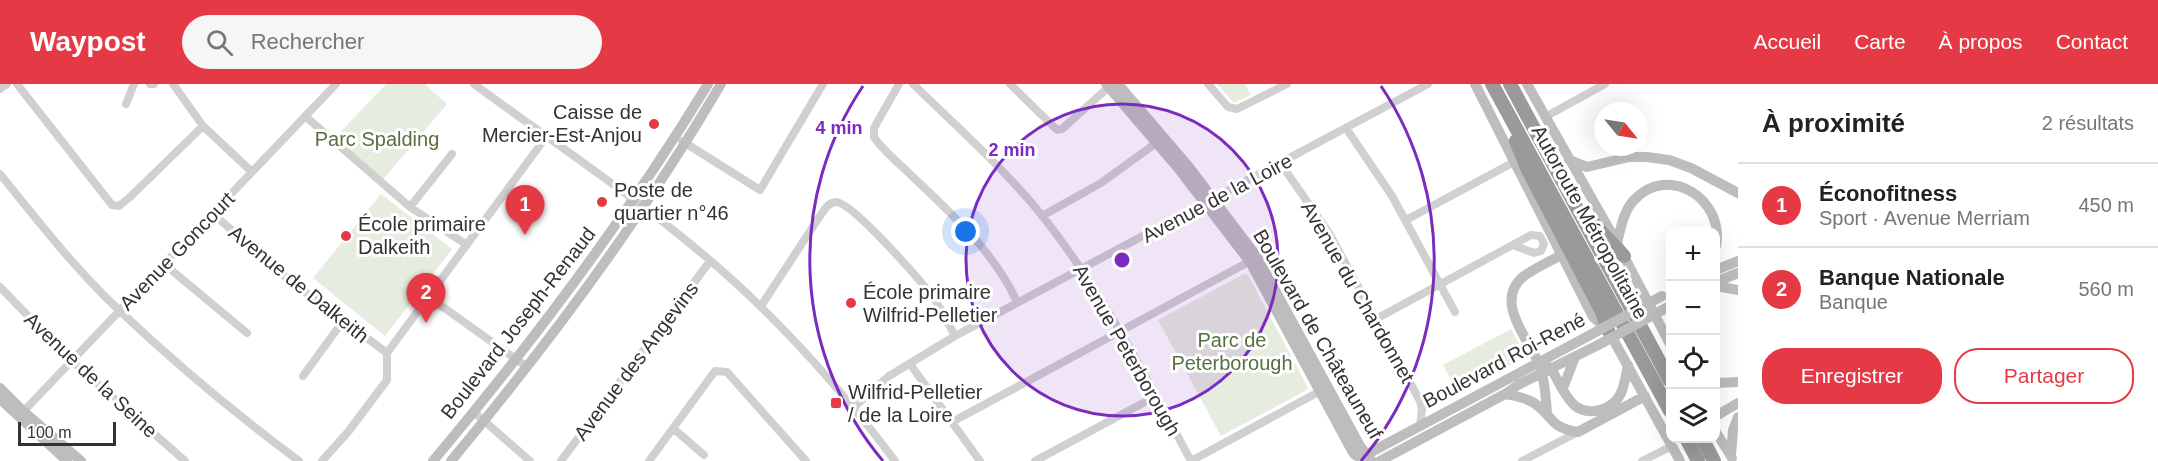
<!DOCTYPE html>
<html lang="fr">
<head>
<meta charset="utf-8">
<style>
  :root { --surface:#fff; --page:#f6f6f6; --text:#222; --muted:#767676; --line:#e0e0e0; --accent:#e63946 }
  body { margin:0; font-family:Helvetica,sans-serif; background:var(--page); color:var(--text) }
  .controls { position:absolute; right:18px; bottom:18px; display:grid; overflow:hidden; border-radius:12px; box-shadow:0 6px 24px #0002 }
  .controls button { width:54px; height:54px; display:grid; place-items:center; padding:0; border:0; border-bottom:2px solid var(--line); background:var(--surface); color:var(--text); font:30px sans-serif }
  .compass { position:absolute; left:1594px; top:18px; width:54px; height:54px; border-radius:50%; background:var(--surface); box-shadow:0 6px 24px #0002; rotate:120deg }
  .scale { position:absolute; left:18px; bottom:15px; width:98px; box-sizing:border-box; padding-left:6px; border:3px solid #333; border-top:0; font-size:16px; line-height:21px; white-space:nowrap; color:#333; -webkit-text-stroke:4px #fff; paint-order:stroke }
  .you { position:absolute; left:966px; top:148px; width:21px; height:21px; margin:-15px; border:4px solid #fff; border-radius:50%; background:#1a73e8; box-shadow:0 0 0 9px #1a73e833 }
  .badge { display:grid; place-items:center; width:39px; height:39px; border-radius:50%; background:var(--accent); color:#fff; font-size:20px; font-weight:700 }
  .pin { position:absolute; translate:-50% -50px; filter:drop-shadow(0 2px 3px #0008) }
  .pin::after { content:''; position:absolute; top:32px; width:21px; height:18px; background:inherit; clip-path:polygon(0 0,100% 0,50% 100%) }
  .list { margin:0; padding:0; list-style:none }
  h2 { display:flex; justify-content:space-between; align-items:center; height:78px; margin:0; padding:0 24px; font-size:26px }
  h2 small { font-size:20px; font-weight:400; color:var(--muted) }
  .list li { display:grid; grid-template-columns:39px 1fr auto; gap:18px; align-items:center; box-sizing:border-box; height:84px; padding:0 24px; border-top:2px solid var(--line) }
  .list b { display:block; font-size:22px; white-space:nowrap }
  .list p { margin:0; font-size:20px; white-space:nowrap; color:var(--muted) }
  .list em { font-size:20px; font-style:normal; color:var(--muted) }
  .actions { display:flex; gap:12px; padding:18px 24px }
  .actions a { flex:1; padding:14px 0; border:2px solid var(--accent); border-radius:24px; text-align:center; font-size:21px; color:var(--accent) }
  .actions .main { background:var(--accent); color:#fff }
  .icon { flex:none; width:33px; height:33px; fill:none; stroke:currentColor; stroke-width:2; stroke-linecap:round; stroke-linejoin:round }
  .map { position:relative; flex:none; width:1738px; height:377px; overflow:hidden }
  header { display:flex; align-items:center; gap:36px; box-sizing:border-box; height:84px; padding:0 30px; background:var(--accent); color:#fff }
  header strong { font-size:28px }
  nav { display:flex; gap:33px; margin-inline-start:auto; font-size:21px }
  .search { width:420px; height:54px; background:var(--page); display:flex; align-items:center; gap:15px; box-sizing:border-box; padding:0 21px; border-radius:33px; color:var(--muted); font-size:22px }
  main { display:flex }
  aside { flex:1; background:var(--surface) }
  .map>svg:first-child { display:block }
  .green { fill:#e6ecdf }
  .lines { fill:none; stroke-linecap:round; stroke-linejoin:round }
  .street { stroke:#d0d0d0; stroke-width:8 }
  .secondary { stroke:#bdbdbd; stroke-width:10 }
  .highway { stroke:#9a9a9a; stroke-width:14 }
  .secondary-bridge { stroke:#bdbdbd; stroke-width:10 }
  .ring { fill:none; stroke:#7b2cbf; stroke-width:3 }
  .poi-dot { fill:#e63946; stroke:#fff; stroke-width:2 }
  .labels { text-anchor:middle; stroke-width:6; stroke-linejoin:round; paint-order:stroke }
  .poi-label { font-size:20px; fill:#333; stroke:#fff; text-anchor:start }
  .park-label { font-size:20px; fill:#56703f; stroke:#fff }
  .street-label { font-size:20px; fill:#333; stroke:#fff }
  .centre { fill:#7b2cbf; stroke:#fff; stroke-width:3 }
  .ring-label { font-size:18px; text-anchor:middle; font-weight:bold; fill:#7b2cbf; stroke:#fff; stroke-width:6; stroke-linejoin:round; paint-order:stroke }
</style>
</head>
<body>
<header>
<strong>Waypost</strong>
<div class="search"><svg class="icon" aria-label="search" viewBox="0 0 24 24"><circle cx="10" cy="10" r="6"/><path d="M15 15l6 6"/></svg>Rechercher</div>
<nav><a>Accueil</a><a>Carte</a><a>À propos</a><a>Contact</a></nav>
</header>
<main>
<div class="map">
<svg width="1738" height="377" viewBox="0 0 1738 377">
  <rect width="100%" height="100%" fill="#fff"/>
  <!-- green -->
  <path class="green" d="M386 0H425L447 20 380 99 332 57Z
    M1217 0H1245L1251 11 1234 19Z
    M381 110 452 165 385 252 313 194Z
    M1244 190 1248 191 1308 304 1305 307 1221 352 1158 236Z
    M1511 245 1526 273 1458 309 1443 281Z"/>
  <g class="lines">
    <!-- street -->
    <path class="street" d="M17 0 112 121 119 122 130 113 203 42
      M150 0H154
      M173 0 203 42 252 88
      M474 0C570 71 675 138 761 223 809 270 854 322 895 377
      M899 0 874 44V53C884 68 901 81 913 93 952 130 995 169 1017 218
      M913 0C957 43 1005 85 1044 134 1103 209 1146 293 1191 377
      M1010 0 1057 46 1062 45 1111 1
      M1208 0 1228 23 1237 25 1287 0
      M0 5 7 0
      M126 20 134 0
      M305 32 410 123 467 161
      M1545 33 1605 0
      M1346 44 1392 112 1455 228
      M682 57 760 106 823 0
      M1281 80 1329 149 1420 317 1422 325 1420 342
      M0 90C38 137 76 186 121 228 177 281 237 331 299 377
      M410 123 452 70
      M212 129 289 196 387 269
      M1042 132 1101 99 1159 57
      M1406 136 1514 78
      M164 180 247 249
      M0 203 72 277 185 377
      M429 213 527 283
      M761 222 822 129C826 124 829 118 836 118 852 118 920 196 932 212 941 224 948 239 955 252
      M1376 235 1531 151 1540 152 1544 160 1541 167 1534 169 1513 161
      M910 280 980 377
      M303 292 343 237
      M854 323 889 292 955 252 1428 0
      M474 328 530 377
      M20 331 336 0
      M952 338 1254 175
      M674 345 704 371
      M322 377 348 348 387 296V269L546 53
      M561 377 710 177
      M649 377 715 287 727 288 806 377
      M1035 377 1156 312
      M1191 377 1324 305
      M1522 377 1578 348
      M1642 377 1672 362"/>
    <!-- secondary -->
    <path class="secondary" d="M1106 0 1178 84 1250 178 1352 367 1355 371 1368 377
      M1118 0 1189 83 1257 173 1360 362 1372 377
      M1475 0 1593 233 1608 246 1680 377
      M1527 0 1617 159 1670 260
      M1569 76 1587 83 1629 73H1647L1669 76 1691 84 1738 109
      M1617 159C1621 144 1623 128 1634 116 1668 79 1725 115 1716 162
      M1716 186 1738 177
      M1716 198 1738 189
      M1716 202 1738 206
      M1545 281 1551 284C1557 295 1564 311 1573 320 1588 334 1613 326 1621 309 1625 300 1626 290 1628 281
      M1716 299 1738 298
      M0 304 23 327 81 377
      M1563 304 1575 273
      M1505 310C1515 312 1525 313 1534 319 1555 333 1548 343 1578 348L1645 312
      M0 315 67 377
      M1547 330C1546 316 1545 293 1539 280 1528 254 1493 217 1524 192 1535 184 1549 178 1561 171
      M1716 332 1738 319
      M1716 348 1732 374
      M1731 371 1733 346 1738 333
      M1362 373 1592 250
      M433 377C533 258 627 133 708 0
      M451 377C550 258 643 133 721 0
      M1380 377 1505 310 1518 301 1598 261"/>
    <!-- highway -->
    <path class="highway" d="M1492 0 1670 327
      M1510 0 1670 297
      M1516 57 1528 86 1602 228 1608 246
      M1591 137 1624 172
      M1686 354 1698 377
      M1702 354 1714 377"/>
    <!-- secondary-bridge -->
    <path class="secondary-bridge" d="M1592 250 1662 212
      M1598 261 1668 223"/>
  </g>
  <!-- distance rings -->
  <circle cx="1122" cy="176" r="156" fill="#7b2cbf" fill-opacity=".12"/>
  <g class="ring">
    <circle cx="1122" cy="176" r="156"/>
    <path d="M883 377A312 312 0 0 1 863 2M1381 2A312 312 0 0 1 1361 377"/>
  </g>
  <!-- markers -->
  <g class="poi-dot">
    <circle cx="654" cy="40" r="6"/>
    <circle cx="602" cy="118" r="6"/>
    <circle cx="346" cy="152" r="6"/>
    <circle cx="851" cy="219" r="6"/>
    <rect x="830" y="313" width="12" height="12" rx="3"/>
  </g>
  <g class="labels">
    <!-- poi labels -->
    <g class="poi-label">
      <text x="642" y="35" text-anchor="end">Caisse de<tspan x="642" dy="23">Mercier-Est-Anjou</tspan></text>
      <text x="614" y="113">Poste de<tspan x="614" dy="23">quartier n°46</tspan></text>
      <text x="358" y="147">École primaire<tspan x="358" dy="23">Dalkeith</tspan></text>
      <text x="863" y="215">École primaire<tspan x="863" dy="23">Wilfrid-Pelletier</tspan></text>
      <text x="848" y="315">Wilfrid-Pelletier<tspan x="848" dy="23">/ de la Loire</tspan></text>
    </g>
    <!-- park labels -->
    <g class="park-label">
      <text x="377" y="62">Parc Spalding</text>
      <text x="1232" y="263">Parc de<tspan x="1232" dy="23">Peterborough</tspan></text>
    </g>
    <!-- street labels -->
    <g class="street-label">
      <text transform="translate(1217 114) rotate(-28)" y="7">Avenue de la Loire</text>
      <text transform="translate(1590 138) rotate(61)" y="7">Autoroute Métropolitaine</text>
      <text transform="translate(177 167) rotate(-46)" y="7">Avenue Goncourt</text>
      <text transform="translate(299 200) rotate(39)" y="7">Avenue de Dalkeith</text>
      <text transform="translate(1358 208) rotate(60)" y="7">Avenue du Chardonnet</text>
      <text transform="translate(518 239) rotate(-52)" y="7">Boulevard Joseph-Renaud</text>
      <text transform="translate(1318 250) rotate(60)" y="7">Boulevard de Châteauneuf</text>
      <text transform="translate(1127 266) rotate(60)" y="7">Avenue Peterborough</text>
      <text transform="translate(1504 276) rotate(-28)" y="7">Boulevard Roi-René</text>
      <text transform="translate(636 277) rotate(-53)" y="7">Avenue des Angevins</text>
      <text transform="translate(91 291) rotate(43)" y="7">Avenue de la Seine</text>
    </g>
  </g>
  <circle cx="1122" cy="176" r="9" class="centre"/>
  <g class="ring-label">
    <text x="839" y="50">4 min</text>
    <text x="1012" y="72">2 min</text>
  </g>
</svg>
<div class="controls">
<button>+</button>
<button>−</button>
<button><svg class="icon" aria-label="locate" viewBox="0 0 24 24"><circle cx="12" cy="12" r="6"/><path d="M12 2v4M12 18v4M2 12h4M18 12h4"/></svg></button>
<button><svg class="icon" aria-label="layers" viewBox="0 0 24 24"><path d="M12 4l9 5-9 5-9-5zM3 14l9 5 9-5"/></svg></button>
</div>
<svg class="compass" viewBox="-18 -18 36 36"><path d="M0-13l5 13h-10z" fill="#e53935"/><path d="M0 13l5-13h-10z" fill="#767676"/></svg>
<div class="scale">100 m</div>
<div class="you"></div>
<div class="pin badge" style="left:525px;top:151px">1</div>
<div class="pin badge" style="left:426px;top:239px">2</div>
</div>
<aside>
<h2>À proximité<small>2 résultats</small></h2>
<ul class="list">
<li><span class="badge">1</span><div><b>Éconofitness</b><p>Sport · Avenue Merriam</p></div><em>450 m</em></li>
<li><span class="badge">2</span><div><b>Banque Nationale</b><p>Banque</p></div><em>560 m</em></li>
</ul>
<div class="actions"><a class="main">Enregistrer</a><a>Partager</a></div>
</aside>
</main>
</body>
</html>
